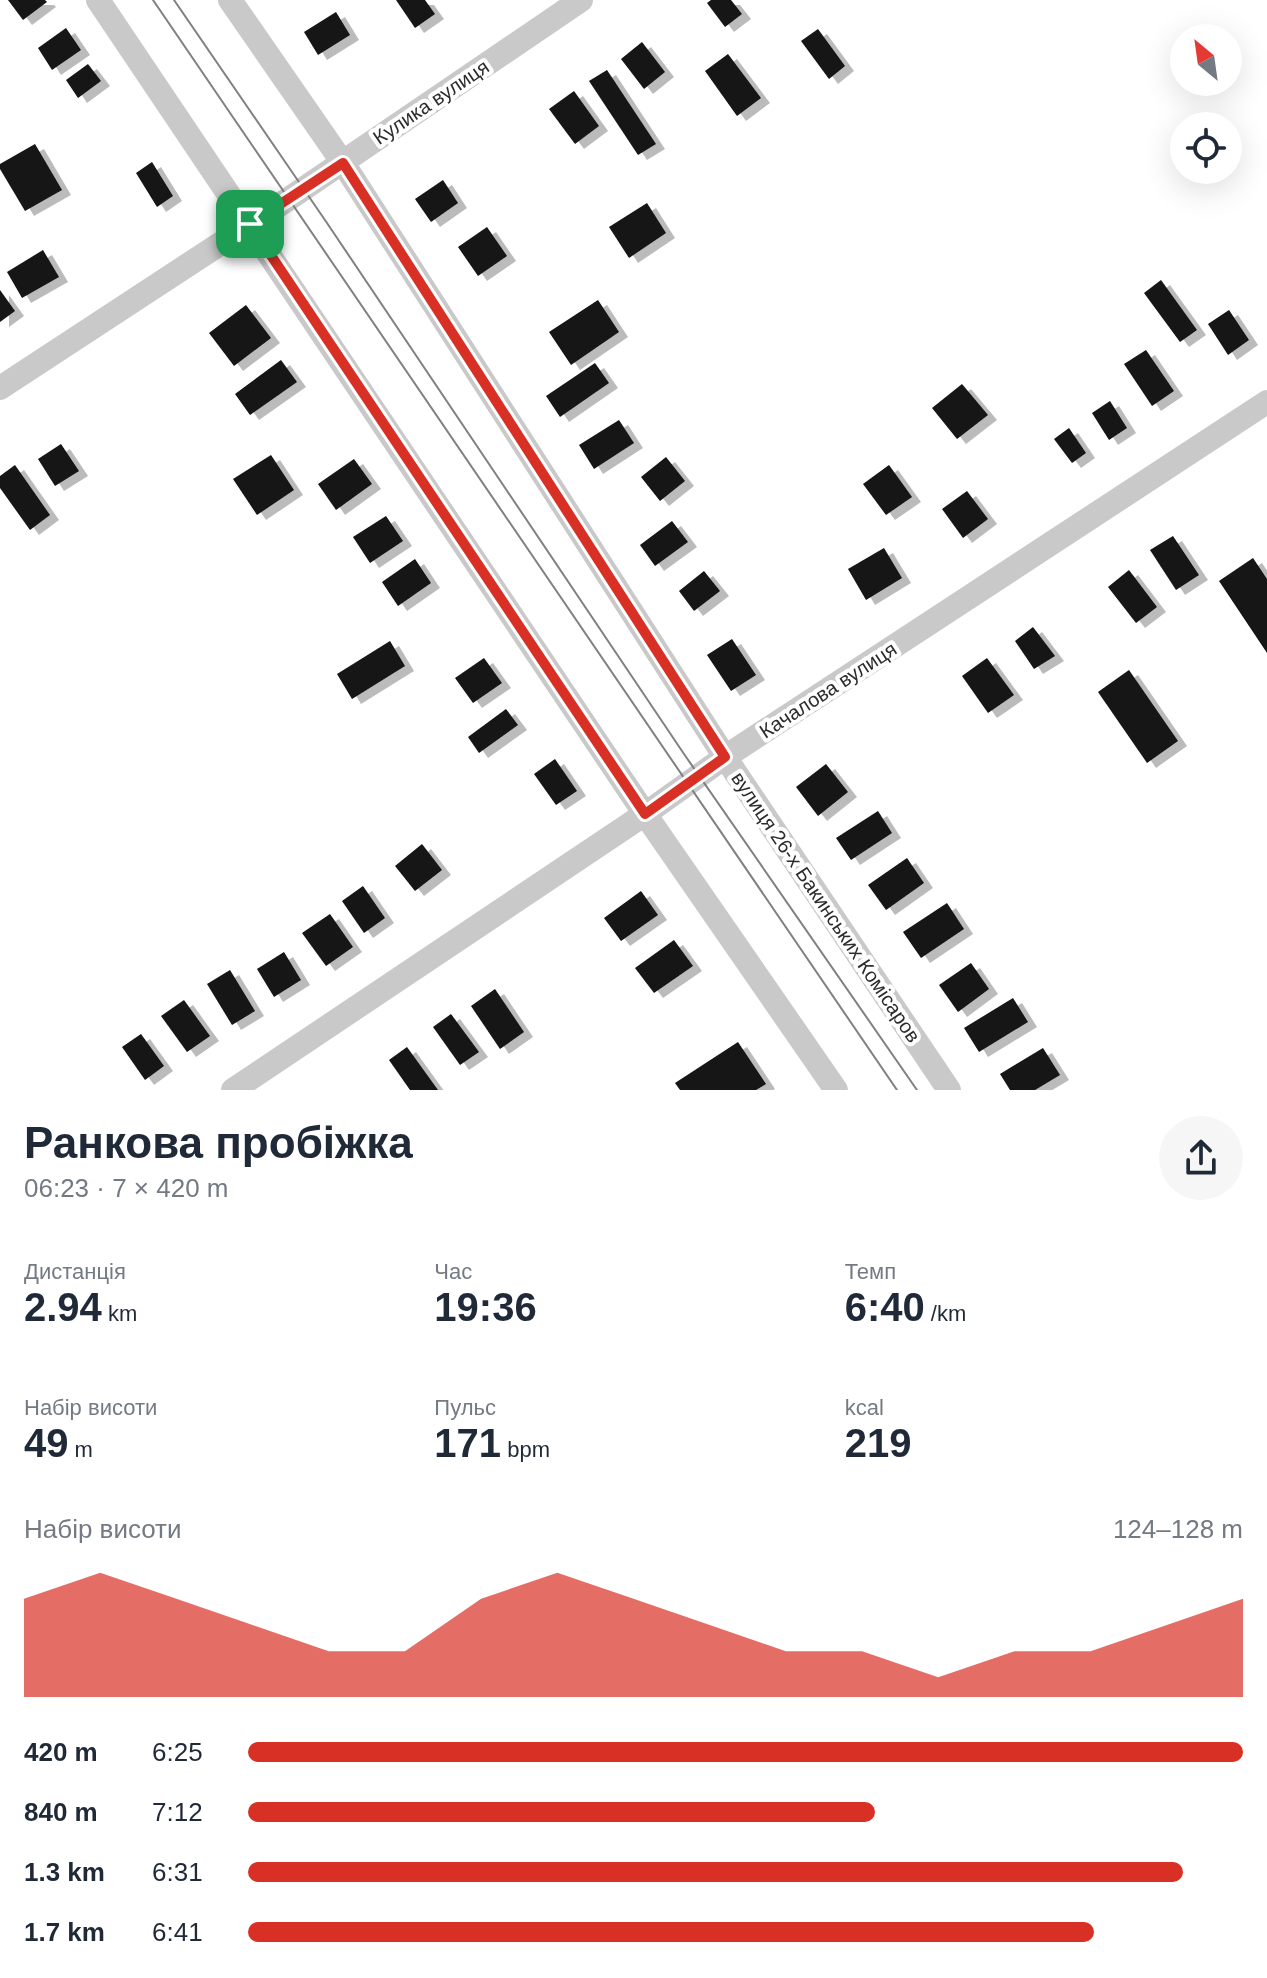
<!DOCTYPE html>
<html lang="uk">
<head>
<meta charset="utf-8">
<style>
	:root { --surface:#fff; --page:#f6f6f7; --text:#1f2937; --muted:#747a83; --accent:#d93025 }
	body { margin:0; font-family:Arial,sans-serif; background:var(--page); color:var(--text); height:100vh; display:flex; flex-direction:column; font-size:30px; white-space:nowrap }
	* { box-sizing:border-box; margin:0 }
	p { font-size:26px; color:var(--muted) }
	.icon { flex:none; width:44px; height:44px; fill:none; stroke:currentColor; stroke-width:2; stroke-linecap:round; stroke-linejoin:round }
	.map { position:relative; height:1090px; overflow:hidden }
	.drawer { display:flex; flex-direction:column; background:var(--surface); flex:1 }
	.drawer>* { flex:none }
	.needle { width:52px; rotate:331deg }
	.fabs { position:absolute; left:1170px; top:24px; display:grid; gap:16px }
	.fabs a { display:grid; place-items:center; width:72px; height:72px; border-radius:50%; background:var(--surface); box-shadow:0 8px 32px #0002; font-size:40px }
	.pin { position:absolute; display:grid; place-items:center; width:68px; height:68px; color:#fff; margin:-34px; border-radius:16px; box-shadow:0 4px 12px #0006 }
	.round { display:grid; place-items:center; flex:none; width:84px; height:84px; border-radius:42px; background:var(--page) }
	.headline { display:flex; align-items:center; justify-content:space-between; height:136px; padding:0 24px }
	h1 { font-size:44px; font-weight:800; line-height:60px }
	.stats { display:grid; grid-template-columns:repeat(3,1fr); gap:12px; height:136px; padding:8px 24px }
	.stats div { display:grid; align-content:center }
	.stats b { font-size:40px; font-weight:800 }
	.stats small { font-size:22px; font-weight:400 }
	.stats p { font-size:22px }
	.chart { height:224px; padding:16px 24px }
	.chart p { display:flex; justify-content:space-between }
	.chart svg { width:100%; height:144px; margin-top:8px; fill:var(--accent); opacity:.7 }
	ul { padding:0 24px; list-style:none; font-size:26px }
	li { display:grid; grid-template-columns:128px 96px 1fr; align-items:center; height:60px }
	li i { height:20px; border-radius:10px; background:var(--accent) }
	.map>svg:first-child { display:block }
</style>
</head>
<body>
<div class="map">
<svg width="1267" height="1090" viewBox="0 0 1267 1090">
	<defs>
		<filter id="shadow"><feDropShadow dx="9" dy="5" stdDeviation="0" flood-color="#0004"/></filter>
	</defs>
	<rect width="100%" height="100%" fill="#fff"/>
	<g fill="#131313" filter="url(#shadow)">
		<polygon points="8,0 45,0 47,2 23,20"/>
		<polygon points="396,0 425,0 435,14 415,28"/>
		<polygon points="711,0 731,0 742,14 725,27 707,3"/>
		<polygon points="336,12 350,35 318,55 304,32"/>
		<polygon points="66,28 81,50 52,70 38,48"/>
		<polygon points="818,29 845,66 829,79 801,41"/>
		<polygon points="642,42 665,72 644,89 621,59"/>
		<polygon points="728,54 761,98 737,116 705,71"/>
		<polygon points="88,64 101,81 78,98 66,80"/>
		<polygon points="607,70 656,144 638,155 589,81"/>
		<polygon points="574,91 599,126 575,144 549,109"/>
		<polygon points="35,144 62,190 25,211 0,169 0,164"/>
		<polygon points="152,162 173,196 157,207 136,173"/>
		<polygon points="443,180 458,203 431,222 415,199"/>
		<polygon points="647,203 666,233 629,258 609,227"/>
		<polygon points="487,227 507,256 478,276 458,247"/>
		<polygon points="43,250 59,277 22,298 7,272"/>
		<polygon points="1161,280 1197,330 1180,342 1144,293"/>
		<polygon points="0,290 15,311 0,322"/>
		<polygon points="598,300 619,332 571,365 549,332"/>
		<polygon points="246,305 271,338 234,366 209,333"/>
		<polygon points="1229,310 1249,340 1228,355 1208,324"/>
		<polygon points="1146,350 1174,391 1152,406 1124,364"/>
		<polygon points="281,360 297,382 250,415 235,394"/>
		<polygon points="595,363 609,383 560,417 546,396"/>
		<polygon points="962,384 988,415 957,439 932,408"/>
		<polygon points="1110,401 1127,428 1109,440 1092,413"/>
		<polygon points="619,420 634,443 594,469 579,445"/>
		<polygon points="1069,428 1086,453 1072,463 1054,439"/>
		<polygon points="61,444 79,471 55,486 38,459"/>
		<polygon points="271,455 294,490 257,515 233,479"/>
		<polygon points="666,457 685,481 660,501 641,477"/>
		<polygon points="354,459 372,484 336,510 318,484"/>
		<polygon points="15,465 50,515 30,530 0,488 0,476"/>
		<polygon points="889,465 912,497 886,515 863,484"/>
		<polygon points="967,491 988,519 963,538 942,509"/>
		<polygon points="386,516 403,541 370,563 353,537"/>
		<polygon points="672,521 688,542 655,566 640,545"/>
		<polygon points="1173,536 1199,575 1176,590 1150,550"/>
		<polygon points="884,548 902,578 866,600 848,569"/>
		<polygon points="1253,558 1267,579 1267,653 1219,581"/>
		<polygon points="415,559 431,583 398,606 382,582"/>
		<polygon points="1129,570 1157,607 1136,623 1108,587"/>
		<polygon points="704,571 720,591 694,611 679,591"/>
		<polygon points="1033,627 1055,656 1034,669 1015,641"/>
		<polygon points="732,639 756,675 731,691 707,655"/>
		<polygon points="390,641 405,666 352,699 337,674"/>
		<polygon points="484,658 502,683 473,703 455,678"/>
		<polygon points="987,658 1014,695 988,713 962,676"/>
		<polygon points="1129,670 1178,741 1147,763 1098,692"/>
		<polygon points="506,709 518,725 479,753 468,737"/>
		<polygon points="555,759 577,791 556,805 534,774"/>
		<polygon points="826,764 848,792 818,816 796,787"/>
		<polygon points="878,811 892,833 851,860 836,838"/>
		<polygon points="422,844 442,870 415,891 395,866"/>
		<polygon points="907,858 924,883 886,910 868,885"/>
		<polygon points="363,886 385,918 364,933 342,901"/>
		<polygon points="641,891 658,915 621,941 604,918"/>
		<polygon points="947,903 964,929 921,958 903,932"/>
		<polygon points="330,914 353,947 326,966 302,933"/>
		<polygon points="674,940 693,966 654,993 635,968"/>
		<polygon points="284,952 301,980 274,997 257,969"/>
		<polygon points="971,963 989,989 958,1012 939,985"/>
		<polygon points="230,970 255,1011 232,1025 207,984"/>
		<polygon points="495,989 524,1032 500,1049 471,1006"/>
		<polygon points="1013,998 1028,1022 979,1052 964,1028"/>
		<polygon points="184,1000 210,1036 187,1052 161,1016"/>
		<polygon points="451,1014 479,1052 460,1065 433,1027"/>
		<polygon points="141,1034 164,1066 145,1080 122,1047"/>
		<polygon points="738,1042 766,1084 756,1090 680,1090 675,1083"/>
		<polygon points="407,1047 438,1090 410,1090 389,1060"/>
		<polygon points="1043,1048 1060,1075 1035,1090 1010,1090 1000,1074"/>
	</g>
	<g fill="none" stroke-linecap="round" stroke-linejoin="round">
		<g stroke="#c9c9c9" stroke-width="24">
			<polyline points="98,0 645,814 836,1090"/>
			<polyline points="230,0 343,163 725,757 949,1090"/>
			<polyline points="0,388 290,198 581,0"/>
			<polyline points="233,1090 645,814 725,757 1267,402"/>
		</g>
		<g stroke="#818181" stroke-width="2">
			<polyline points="153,0 897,1090"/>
			<polyline points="174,0 327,223 684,754 917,1090"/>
		</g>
	</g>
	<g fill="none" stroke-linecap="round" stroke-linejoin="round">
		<defs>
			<polygon id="route" points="343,163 725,757 645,814 250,224"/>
		</defs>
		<use href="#route" stroke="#fff" stroke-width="16"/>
		<use href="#route" stroke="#d93025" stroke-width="10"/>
	</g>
	<g text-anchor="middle" stroke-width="8" stroke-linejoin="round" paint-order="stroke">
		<g font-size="20" fill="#2c2c2c" stroke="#fff">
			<text transform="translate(431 102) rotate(-34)" y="7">Кулика вулиця</text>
			<text transform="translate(828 690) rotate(-33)" y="7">Качалова вулиця</text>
			<text transform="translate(826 907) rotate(56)" y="7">вулиця 26-х Бакинських Комісаров</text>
		</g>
	</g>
</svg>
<div class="fabs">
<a><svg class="needle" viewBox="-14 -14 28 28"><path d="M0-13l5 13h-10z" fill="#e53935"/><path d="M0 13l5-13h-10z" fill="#747a83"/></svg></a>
<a><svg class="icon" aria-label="locate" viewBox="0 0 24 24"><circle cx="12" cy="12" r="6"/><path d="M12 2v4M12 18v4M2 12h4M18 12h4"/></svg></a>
</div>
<div class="pin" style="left:250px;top:224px;background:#1e9e55"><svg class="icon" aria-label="arrive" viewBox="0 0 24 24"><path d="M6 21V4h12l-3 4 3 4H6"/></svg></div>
</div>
<section class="drawer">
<div class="headline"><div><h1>Ранкова пробіжка</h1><p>06:23 · 7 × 420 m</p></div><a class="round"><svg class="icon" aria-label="share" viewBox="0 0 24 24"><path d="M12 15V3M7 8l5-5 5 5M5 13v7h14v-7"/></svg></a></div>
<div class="stats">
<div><p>Дистанція</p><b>2.94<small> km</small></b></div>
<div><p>Час</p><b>19:36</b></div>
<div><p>Темп</p><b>6:40<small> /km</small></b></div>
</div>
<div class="stats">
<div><p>Набір висоти</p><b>49<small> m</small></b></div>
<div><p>Пульс</p><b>171<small> bpm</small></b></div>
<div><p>kcal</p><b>219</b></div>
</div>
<div class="chart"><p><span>Набір висоти</span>124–128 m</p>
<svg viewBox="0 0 160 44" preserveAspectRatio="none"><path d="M0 44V14L10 6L20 14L30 22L40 30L50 30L60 14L70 6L80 14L90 22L100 30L110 30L120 38L130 30L140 30L150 22L160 14V44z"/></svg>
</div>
<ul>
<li><b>420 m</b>6:25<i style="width:100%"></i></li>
<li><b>840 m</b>7:12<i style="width:63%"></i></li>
<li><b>1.3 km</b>6:31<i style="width:94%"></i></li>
<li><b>1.7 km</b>6:41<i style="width:85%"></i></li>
</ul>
</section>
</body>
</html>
